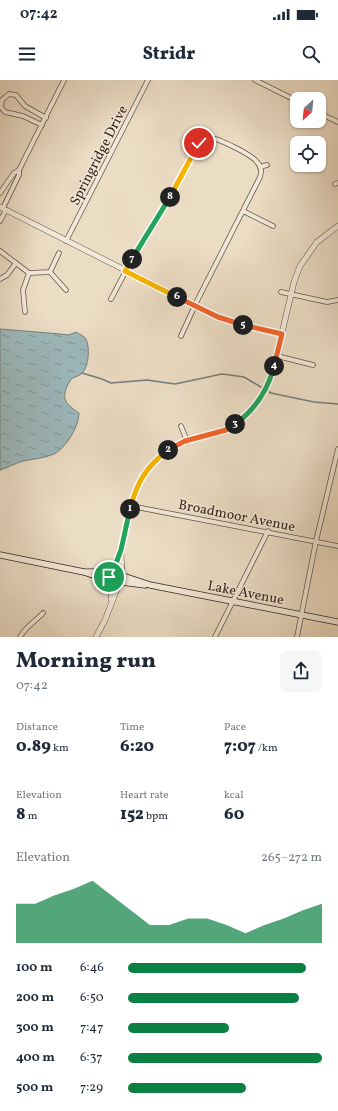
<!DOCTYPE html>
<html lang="en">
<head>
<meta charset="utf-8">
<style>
	:root { --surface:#fff; --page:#f6f6f7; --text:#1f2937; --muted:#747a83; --accent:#0b8043 }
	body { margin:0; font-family:Vollkorn,serif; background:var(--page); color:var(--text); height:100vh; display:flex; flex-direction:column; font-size:15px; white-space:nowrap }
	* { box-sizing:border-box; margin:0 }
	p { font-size:13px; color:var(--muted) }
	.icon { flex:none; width:22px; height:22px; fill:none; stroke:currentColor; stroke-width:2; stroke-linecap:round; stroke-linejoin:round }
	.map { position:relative; height:557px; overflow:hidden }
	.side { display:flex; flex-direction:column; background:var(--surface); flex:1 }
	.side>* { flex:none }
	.needle { width:26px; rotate:207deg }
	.controls { position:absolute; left:290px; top:12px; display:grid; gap:8px }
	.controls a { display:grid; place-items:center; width:36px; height:36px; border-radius:8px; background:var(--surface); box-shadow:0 1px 3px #0004; font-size:20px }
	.pin { position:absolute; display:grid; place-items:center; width:34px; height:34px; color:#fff; margin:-17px; border:2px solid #fff; border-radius:50%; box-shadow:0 1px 4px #0007 }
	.km { position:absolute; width:20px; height:20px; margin:-10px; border-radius:50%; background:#222; color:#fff; font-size:11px; line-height:20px; text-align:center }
	.round { display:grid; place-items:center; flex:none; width:42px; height:42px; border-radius:8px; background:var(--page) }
	.summary { display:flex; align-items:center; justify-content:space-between; height:68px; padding:0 16px }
	h1 { font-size:22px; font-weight:800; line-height:30px }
	.stats { display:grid; grid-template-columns:repeat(3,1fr); gap:6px; height:68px; padding:4px 16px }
	.stats div { display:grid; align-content:center }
	.stats b { font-size:17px; font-weight:800 }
	.stats small { font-size:11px; font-weight:400 }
	.stats p { font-size:11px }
	.chart { height:112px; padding:8px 16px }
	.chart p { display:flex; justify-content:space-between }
	.chart svg { width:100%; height:72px; margin-top:4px; fill:var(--accent); opacity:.7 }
	ul { padding:0 16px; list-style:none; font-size:13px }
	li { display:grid; grid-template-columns:64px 48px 1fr; align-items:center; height:30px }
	li i { height:10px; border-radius:5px; background:var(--accent) }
	.status { display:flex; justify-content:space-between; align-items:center; height:28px; padding:0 20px; background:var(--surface); direction:ltr }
	.status svg { height:11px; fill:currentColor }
	header { display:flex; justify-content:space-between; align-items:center; height:52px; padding:0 16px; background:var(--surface); font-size:18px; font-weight:800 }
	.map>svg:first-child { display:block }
</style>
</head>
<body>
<div class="status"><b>07:42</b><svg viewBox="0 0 49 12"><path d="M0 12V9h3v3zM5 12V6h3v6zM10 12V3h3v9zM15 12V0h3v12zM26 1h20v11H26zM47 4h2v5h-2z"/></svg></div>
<header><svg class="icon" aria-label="menu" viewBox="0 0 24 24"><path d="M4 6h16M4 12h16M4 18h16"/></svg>Stridr<svg class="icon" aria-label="search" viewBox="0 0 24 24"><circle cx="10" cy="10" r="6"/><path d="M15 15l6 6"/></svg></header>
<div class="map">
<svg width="338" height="557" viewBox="0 0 338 557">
	<defs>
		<pattern id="water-ripples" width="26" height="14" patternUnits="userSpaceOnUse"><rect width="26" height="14" fill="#9cb9bd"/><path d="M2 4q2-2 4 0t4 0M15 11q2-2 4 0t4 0" fill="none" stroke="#809699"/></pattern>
	</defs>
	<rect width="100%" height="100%" fill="#ebdcc4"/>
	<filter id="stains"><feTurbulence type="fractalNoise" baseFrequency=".005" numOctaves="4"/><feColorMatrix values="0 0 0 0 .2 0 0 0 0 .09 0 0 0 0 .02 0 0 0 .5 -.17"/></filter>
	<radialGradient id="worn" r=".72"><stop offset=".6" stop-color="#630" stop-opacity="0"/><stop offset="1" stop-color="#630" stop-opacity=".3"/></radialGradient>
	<path fill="url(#water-ripples)" stroke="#747e7b" d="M0,249L60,254L69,255L76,252C79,254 84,256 86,259C90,267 89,287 82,293C80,296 74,297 71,299C61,316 62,322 79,333C79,346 66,368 54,374C45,378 33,379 23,381C15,383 8,388 0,390Z"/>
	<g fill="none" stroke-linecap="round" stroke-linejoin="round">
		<polyline stroke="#747e7b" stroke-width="1.5" points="82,293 102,299 111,303 147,300 175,304 222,294 230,295 244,297 271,313 314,322 338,324"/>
		<defs>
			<g id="minor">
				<polyline points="255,0 297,21"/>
				<polyline points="319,33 338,42"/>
				<polyline points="42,45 23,36 5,32 1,27 2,20 9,14 16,15 25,26 46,38"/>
				<polyline points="203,52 205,59"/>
				<polyline points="260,87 267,85"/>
				<polyline points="335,104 338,103"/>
				<polyline points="0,113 14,93 19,90"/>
				<polyline points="3,128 19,95 19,90 64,0"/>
				<polyline points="243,131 273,146"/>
				<polyline points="0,141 6,130"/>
				<polyline points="66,161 148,0"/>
				<polyline points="0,171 29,193 50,192 59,173"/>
				<polyline points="50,192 66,210"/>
				<polyline points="0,199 7,195 16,183"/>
				<polyline points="281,212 327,222 338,220"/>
				<path d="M111,219L138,168L165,126L196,66C200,62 204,58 209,58C217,57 252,75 257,82C261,86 262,91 260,97L197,221L181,256"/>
				<polyline points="25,232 23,210 29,193"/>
				<polyline points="277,276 313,285"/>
				<polyline points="181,346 187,361"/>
				<polyline points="131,426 338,466"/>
				<path d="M20,557C26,546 35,542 43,533"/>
				<polyline points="215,557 268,451"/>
				<polyline points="297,557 316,461 338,369"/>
			</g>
			<g id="tertiary">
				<polyline points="0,127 218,237 236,243 281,254"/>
				<polyline points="121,472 122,493"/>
				<polyline points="113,491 121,470 135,411 142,397 152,383 168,369 177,365 187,361 226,349 244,337 261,318 272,295 294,202 300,186 317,162 338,146"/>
				<polyline points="111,519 112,503"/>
				<polyline points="96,557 105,540 119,504"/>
			</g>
			<g id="secondary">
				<polyline points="0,475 84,492 110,501"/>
				<circle cx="116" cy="498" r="7"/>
				<polyline points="86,492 112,492"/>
				<polyline points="123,496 150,505 338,542"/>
				<polyline points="122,502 145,505"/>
			</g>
		</defs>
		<use href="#minor" stroke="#655444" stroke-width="5.5"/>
		<use href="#tertiary" stroke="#655444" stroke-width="6"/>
		<use href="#secondary" stroke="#382619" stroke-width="7"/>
		<use href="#minor" stroke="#f2e8d9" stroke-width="4"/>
		<use href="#tertiary" stroke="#f2e8d9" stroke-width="5"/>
		<use href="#secondary" stroke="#f2e8d9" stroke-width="5.5"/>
	</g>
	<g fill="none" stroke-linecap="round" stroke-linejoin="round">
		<defs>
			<polyline id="split-1" points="109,497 113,491 121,470 130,429"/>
			<path id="split-2" d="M130,429C137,402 146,387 168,370"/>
			<polyline id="split-3" points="168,370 185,361 226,350 235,344"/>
			<path id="split-4" d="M235,344C256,329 268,310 274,286"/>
			<polyline id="split-5" points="243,245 282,254 274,286"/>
			<polyline id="split-6" points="177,217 218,237 243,245"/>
			<polyline id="split-7" points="132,179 125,191 177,217"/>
			<polyline id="split-8" points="132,179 170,117"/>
			<polyline id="split-9" points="170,117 199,63"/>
		</defs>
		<use href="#split-1" stroke="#fff" stroke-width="8"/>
		<use href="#split-2" stroke="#fff" stroke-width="8"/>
		<use href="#split-3" stroke="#fff" stroke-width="8"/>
		<use href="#split-4" stroke="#fff" stroke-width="8"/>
		<use href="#split-5" stroke="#fff" stroke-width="8"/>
		<use href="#split-6" stroke="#fff" stroke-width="8"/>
		<use href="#split-7" stroke="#fff" stroke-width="8"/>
		<use href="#split-8" stroke="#fff" stroke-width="8"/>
		<use href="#split-9" stroke="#fff" stroke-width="8"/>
		<use href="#split-1" stroke="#22a559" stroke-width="5"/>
		<use href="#split-2" stroke="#f5b400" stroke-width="5"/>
		<use href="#split-3" stroke="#f0652b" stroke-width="5"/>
		<use href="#split-4" stroke="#22a559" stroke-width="5"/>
		<use href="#split-5" stroke="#f0652b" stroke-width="5"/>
		<use href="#split-6" stroke="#f0652b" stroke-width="5"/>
		<use href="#split-7" stroke="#f5b400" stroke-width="5"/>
		<use href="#split-8" stroke="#22a559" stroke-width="5"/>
		<use href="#split-9" stroke="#f5b400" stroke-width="5"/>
	</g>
	<g text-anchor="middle" stroke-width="3" stroke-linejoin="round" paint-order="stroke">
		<g font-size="14" fill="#382619" stroke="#f2e8d9">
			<text transform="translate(98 75) rotate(-63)" y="5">Springridge Drive</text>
			<text transform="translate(237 435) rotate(11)" y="5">Broadmoor Avenue</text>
			<text transform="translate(246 512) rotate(11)" y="5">Lake Avenue</text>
		</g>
	</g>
	<rect width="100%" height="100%" filter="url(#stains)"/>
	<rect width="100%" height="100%" fill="url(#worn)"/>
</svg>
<div class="controls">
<a><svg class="needle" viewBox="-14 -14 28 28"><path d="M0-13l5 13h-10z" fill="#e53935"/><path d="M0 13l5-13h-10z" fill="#747a83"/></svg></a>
<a><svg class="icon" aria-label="locate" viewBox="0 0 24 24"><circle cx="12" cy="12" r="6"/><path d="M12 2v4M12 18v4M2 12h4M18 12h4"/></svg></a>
</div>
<div class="pin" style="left:109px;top:497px;background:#1e9e55"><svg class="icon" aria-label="arrive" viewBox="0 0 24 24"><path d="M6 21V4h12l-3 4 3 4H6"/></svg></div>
<div class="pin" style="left:199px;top:63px;background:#d93025"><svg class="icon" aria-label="check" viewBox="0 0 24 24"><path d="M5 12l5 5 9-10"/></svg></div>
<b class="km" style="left:130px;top:429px">1</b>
<b class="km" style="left:168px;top:370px">2</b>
<b class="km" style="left:235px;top:344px">3</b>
<b class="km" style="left:274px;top:286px">4</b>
<b class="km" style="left:243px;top:245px">5</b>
<b class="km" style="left:177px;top:217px">6</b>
<b class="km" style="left:132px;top:179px">7</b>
<b class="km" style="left:170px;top:117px">8</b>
</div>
<section class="side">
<div class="summary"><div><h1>Morning run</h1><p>07:42</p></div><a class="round"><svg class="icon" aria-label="share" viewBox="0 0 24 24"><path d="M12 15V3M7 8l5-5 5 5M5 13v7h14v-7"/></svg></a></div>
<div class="stats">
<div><p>Distance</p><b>0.89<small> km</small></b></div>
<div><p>Time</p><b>6:20</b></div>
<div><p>Pace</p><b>7:07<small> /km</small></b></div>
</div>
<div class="stats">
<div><p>Elevation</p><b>8<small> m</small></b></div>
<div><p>Heart rate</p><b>152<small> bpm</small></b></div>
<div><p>kcal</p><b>60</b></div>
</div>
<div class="chart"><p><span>Elevation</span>265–272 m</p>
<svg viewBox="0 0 160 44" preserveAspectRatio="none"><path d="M0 44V20L10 20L20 15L30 11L40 6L50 15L60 24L70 33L80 33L90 29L100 29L110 33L120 38L130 33L140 29L150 24L160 20V44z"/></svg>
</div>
<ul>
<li><b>100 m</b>6:46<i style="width:92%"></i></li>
<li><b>200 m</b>6:50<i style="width:88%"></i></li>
<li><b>300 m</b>7:47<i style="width:52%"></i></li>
<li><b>400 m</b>6:37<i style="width:100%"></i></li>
<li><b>500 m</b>7:29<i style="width:61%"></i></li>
</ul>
</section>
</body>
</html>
